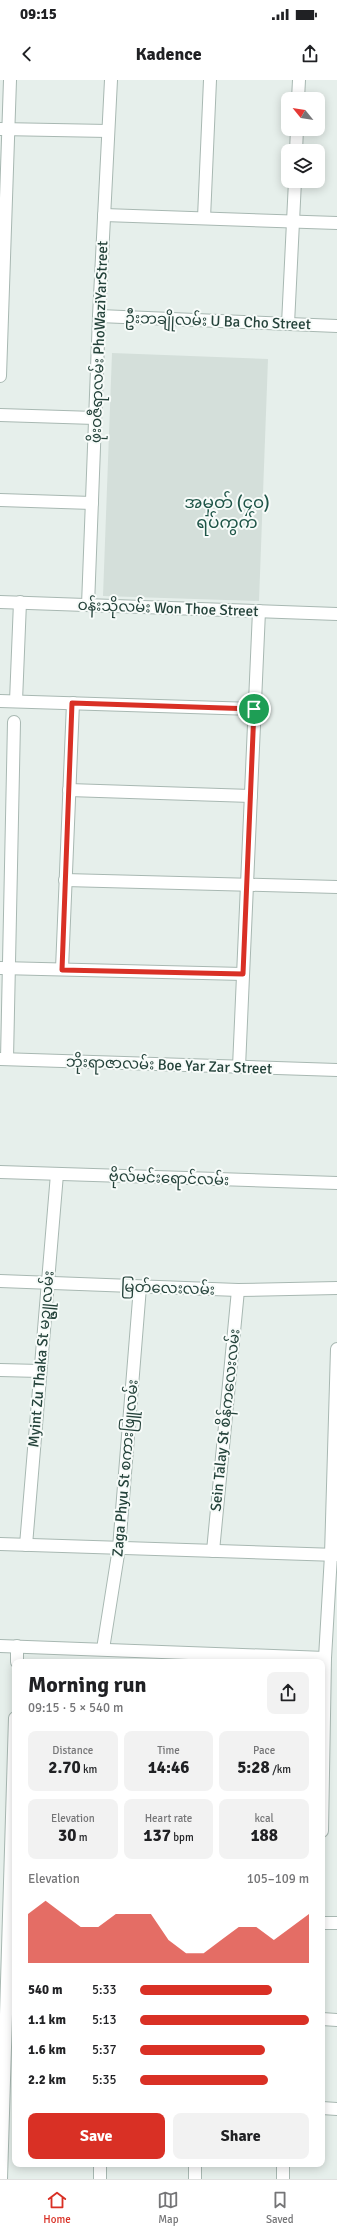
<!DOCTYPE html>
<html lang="en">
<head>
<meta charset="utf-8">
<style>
	:root { --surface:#fff; --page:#f2f2f2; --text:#202124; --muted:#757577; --line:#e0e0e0; --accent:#d93025 }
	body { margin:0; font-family:Signika,"Noto Sans Myanmar",sans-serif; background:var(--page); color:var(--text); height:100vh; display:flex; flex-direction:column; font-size:15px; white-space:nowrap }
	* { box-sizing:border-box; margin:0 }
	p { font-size:13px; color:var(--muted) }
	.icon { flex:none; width:22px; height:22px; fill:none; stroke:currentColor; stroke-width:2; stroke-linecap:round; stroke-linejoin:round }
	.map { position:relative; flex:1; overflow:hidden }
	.drawer { position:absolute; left:12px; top:1579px; width:313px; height:508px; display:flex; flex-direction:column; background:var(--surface); border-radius:8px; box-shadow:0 2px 10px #0003 }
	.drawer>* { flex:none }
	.needle { width:26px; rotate:300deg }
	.buttons { position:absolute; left:281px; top:12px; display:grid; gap:8px }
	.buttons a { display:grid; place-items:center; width:44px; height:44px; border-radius:8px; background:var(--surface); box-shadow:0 2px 10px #0003; font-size:20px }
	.pin { position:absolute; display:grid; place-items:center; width:34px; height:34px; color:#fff; margin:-17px; border:2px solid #fff; border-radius:50%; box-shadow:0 1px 4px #0007 }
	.round { display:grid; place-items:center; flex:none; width:42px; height:42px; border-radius:8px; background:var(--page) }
	.head { display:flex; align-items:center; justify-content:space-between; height:68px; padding:0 16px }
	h1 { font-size:22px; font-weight:700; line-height:30px }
	.metrics { display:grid; grid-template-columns:repeat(3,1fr); gap:6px; height:68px; padding:4px 16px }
	.metrics div { display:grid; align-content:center; border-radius:8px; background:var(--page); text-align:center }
	.metrics b { font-size:17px; font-weight:700 }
	.metrics small { font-size:11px; font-weight:400 }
	.metrics p { font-size:11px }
	.chart { height:112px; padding:8px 16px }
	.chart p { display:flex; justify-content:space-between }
	.chart svg { width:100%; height:72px; margin-top:4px; fill:var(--accent); opacity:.7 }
	.action { display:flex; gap:8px; margin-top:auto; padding:8px 16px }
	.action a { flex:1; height:46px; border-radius:8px; background:var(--accent); color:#fff; font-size:16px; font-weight:700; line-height:46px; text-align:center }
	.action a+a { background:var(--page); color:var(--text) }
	ul { padding:0 16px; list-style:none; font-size:13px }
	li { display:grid; grid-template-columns:64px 48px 1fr; align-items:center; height:30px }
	li i { height:10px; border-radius:5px; background:var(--accent) }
	.status { display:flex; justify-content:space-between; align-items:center; height:28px; padding:0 20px; background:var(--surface); direction:ltr }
	.status svg { height:11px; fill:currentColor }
	header { display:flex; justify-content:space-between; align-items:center; height:52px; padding:0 16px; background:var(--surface); font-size:18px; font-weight:700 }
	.tabs { display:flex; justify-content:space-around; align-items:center; height:56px; border-top:1px solid var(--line); background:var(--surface); font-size:11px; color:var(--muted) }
	.tabs a { display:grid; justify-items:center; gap:2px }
	.tabs .active { color:var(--accent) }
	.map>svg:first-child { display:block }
</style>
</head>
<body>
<div class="status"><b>09:15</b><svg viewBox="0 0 49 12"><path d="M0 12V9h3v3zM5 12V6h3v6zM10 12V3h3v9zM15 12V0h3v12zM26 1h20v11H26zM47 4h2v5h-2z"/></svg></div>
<header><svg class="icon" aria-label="back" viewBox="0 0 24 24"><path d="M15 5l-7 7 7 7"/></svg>Kadence<svg class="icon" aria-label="share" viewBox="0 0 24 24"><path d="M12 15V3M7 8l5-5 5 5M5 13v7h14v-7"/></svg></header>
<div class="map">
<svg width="337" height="2099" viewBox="0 0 337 2099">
	<rect width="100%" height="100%" fill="#e6efeb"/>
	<polygon fill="#d4dfda" points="112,273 268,279 259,521 103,516"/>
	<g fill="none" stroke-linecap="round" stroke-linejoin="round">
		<defs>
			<g id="minor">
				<polyline points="298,19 299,0"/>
				<polyline points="0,49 108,51"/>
				<polyline points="296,71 297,49"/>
				<polyline points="104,135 337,143"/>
				<polyline points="204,138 210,0"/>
				<polyline points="99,236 337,246"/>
				<polyline points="288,244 295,101"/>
				<polyline points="0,296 10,0"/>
				<polyline points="0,335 95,338"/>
				<polyline points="0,420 92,423"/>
				<polyline points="0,522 337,534"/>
				<polyline points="88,525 99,236 111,0"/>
				<polyline points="0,621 254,629"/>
				<polyline points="16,621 20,522"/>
				<polyline points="69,710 251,716"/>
				<polyline points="65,800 337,807"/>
				<polyline points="1,888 243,894"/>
				<polyline points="62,889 73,623"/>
				<polyline points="0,979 337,990"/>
				<polyline points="7,979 14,642"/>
				<polyline points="239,987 259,531"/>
				<polyline points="0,1092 337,1103"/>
				<polyline points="0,1201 238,1210 337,1208"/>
				<polyline points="0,1290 40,1291"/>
				<polyline points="0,1464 337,1475"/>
				<polyline points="26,1465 57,1094"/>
				<polyline points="213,1471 238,1210"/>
				<polyline points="0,1566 325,1578"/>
				<polyline points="103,1569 119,1468 140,1207"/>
				<polyline points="17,1582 17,1566"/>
				<polyline points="322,1751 325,1578 331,1475 337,1269"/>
				<polyline points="322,1843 337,1843"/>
				<polyline points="322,1939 337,1940"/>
				<polyline points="322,2028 337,2029"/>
				<polyline points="1,2099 15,1638"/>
				<polyline points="100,2099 100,2084"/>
				<polyline points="195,2099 195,2084"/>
				<polyline points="283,2099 283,2084"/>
			</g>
		</defs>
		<use href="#minor" stroke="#a8b8b2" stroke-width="14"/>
		<use href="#minor" stroke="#fff" stroke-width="12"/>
	</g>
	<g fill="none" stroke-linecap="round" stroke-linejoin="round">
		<defs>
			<polygon id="route" points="72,623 254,629 243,894 62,890"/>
		</defs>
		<use href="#route" stroke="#fff" stroke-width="8"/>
		<use href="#route" stroke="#d93025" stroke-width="5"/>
	</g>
	<g text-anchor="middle" stroke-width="4" stroke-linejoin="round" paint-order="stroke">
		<g font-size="15" fill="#24423a" stroke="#f7fbf9">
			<text transform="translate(218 241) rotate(2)" y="5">ဦးဘချိုလမ်း U Ba Cho Street</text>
			<text transform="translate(99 262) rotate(-88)" y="5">ဖိုးဝဇီရာလမ်း PhoWaziYarStreet</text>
			<text transform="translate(168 528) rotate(2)" y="5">ဝန်းသိုလမ်း Won Thoe Street</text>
			<text transform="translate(169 985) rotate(2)" y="5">ဘိုးရာဇာလမ်း Boe Yar Zar Street</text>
			<text transform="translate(169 1098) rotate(2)" y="5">ဗိုလ်မင်းရောင်လမ်း</text>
			<text transform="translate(168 1208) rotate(2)" y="5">မြတ်လေးလမ်း</text>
			<text transform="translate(41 1279) rotate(-85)" y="5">Myint Zu Thaka St မဥ္ဇူလမ်း</text>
			<text transform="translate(225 1340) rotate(-84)" y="5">Sein Talay St စိန်ကလေးလမ်း</text>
			<text transform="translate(125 1388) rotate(-85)" y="5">Zaga Phyu St စကားဖြူလမ်း</text>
		</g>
		<g font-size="17" fill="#1f5548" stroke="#f7fbf9">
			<text x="227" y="428">အမှတ် (၄၀)<tspan x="227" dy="20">ရပ်ကွက်</tspan></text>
		</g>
	</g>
</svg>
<div class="buttons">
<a><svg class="needle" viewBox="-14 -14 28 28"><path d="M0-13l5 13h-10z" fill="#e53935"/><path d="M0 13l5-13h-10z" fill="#757577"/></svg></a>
<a><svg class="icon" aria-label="layers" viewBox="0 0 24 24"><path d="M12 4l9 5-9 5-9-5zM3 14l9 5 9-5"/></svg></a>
</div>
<div class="pin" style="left:254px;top:629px;background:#1e9e55"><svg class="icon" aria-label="arrive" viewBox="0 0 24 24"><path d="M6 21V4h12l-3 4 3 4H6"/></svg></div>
<section class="drawer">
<div class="head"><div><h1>Morning run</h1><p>09:15 · 5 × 540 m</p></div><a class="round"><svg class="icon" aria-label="share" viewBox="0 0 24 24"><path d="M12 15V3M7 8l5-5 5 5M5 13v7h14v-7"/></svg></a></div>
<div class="metrics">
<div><p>Distance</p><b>2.70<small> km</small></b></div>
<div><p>Time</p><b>14:46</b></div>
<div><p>Pace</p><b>5:28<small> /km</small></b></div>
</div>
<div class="metrics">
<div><p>Elevation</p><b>30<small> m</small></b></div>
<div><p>Heart rate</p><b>137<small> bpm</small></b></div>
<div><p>kcal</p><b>188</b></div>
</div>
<div class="chart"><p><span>Elevation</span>105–109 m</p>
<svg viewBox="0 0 160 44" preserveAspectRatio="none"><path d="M0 44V14L10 6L20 14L30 22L40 22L50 14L60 14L70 14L80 30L90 38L100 38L110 30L120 22L130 22L140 30L150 22L160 14V44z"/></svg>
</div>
<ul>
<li><b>540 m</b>5:33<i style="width:78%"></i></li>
<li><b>1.1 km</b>5:13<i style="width:100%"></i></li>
<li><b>1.6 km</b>5:37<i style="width:74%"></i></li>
<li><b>2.2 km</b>5:35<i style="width:76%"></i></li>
</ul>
<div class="action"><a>Save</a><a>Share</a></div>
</section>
</div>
<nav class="tabs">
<a class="active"><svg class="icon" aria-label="home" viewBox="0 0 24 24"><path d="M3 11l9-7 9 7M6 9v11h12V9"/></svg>Home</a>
<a><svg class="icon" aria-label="map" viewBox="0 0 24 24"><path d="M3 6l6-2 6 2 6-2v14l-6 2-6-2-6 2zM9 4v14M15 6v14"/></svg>Map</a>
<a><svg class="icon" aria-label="saved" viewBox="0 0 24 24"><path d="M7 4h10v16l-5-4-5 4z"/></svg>Saved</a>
</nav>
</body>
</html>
